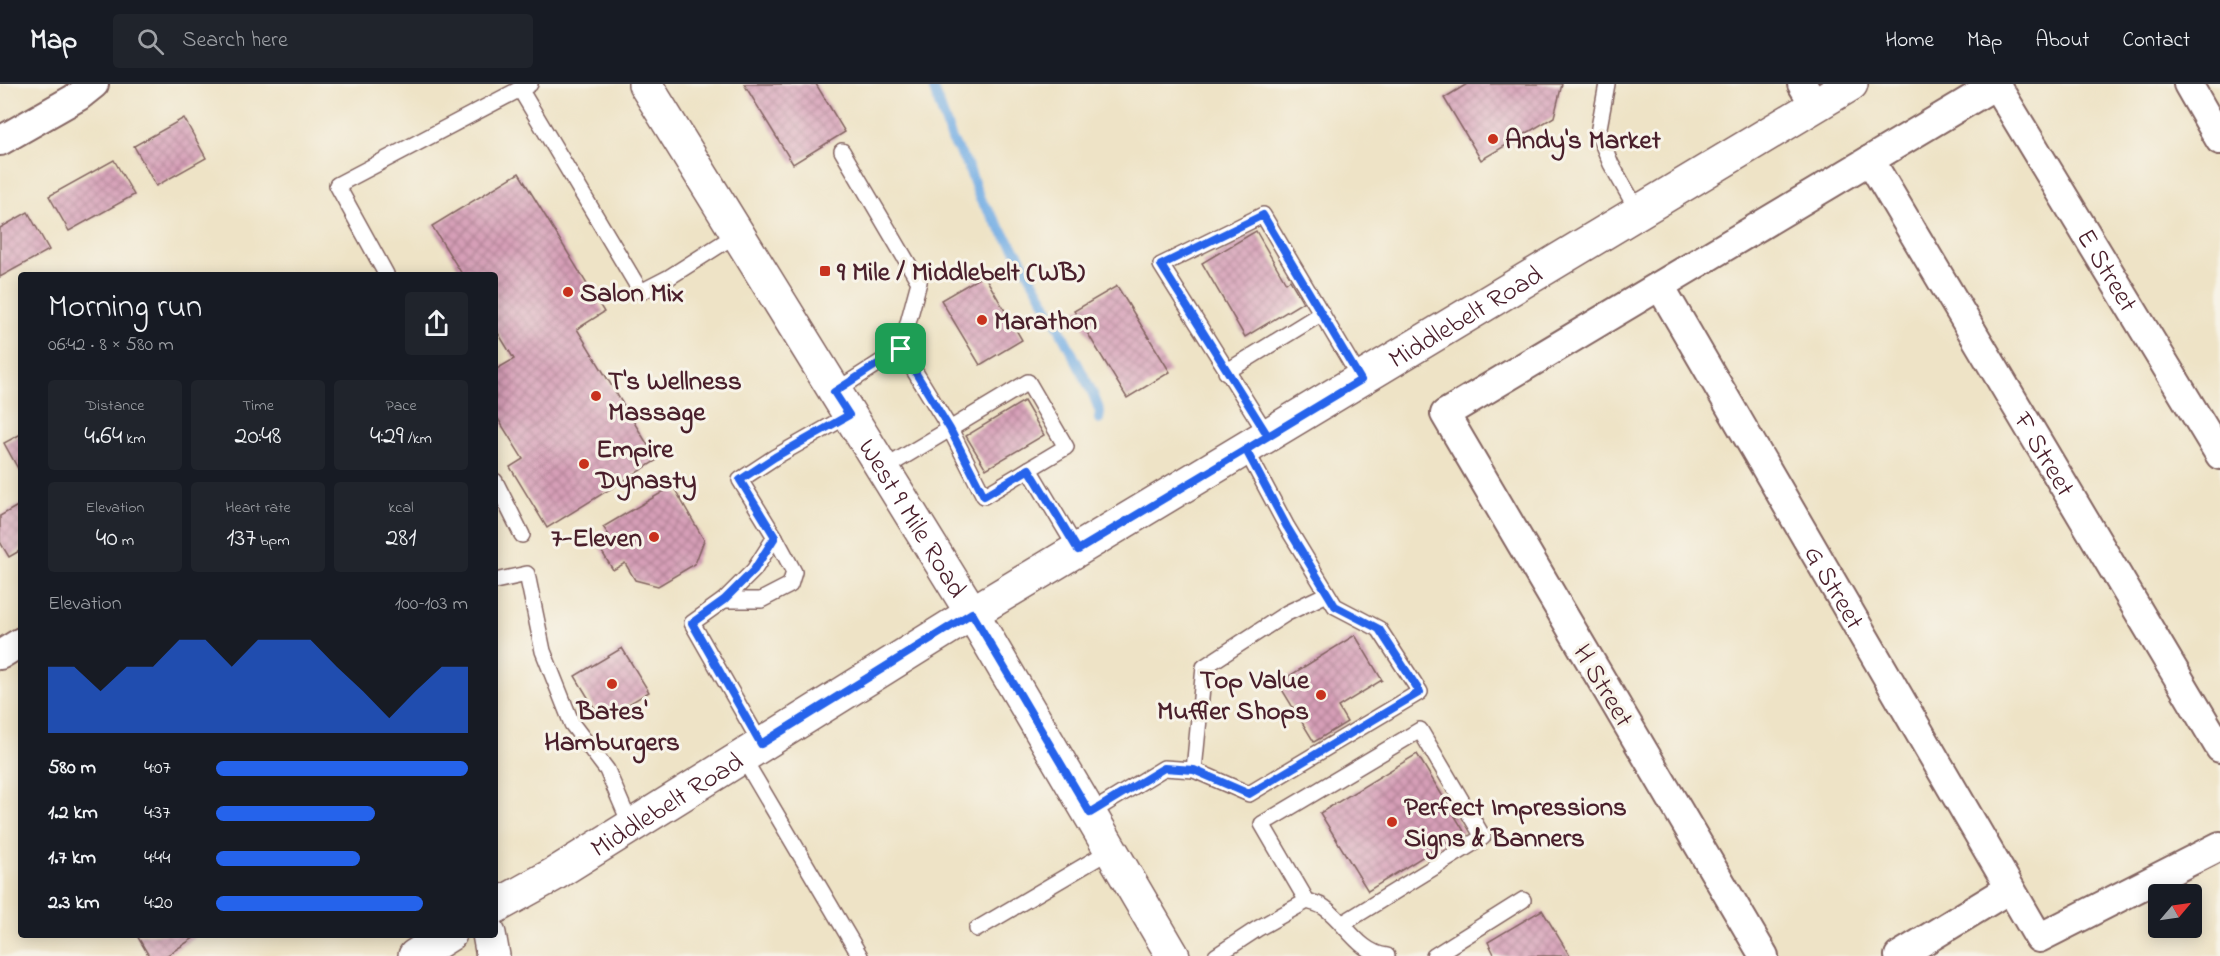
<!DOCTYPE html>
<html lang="en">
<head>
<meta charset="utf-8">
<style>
	:root { --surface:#171b24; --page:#20242c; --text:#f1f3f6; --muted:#9ea1a6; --line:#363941; --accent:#2563eb }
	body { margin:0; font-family:"Indie Flower",sans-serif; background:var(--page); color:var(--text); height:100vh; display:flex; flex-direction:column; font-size:22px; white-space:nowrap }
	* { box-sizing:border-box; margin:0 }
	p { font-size:20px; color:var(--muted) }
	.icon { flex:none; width:33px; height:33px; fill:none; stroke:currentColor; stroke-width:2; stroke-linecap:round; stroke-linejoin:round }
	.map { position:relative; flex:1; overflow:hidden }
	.panel { position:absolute; left:18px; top:188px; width:480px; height:666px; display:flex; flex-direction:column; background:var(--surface); border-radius:6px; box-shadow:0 3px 15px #0003 }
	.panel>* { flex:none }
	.needle { width:39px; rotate:61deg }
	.buttons { position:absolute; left:2148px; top:800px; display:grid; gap:12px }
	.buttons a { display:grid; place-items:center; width:54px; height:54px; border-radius:6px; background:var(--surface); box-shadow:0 3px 15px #0003; font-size:30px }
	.pin { position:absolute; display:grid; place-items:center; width:51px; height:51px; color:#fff; margin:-26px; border-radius:12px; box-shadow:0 3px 9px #0006 }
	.round { display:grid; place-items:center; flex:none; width:63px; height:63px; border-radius:6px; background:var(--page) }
	.summary { display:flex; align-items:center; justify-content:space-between; height:102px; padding:0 30px }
	h1 { font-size:33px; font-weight:600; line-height:45px }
	.metrics { display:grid; grid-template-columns:repeat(3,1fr); gap:9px; height:102px; padding:6px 30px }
	.metrics div { display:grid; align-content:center; border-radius:6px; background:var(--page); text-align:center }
	.metrics b { font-size:26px; font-weight:600 }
	.metrics small { font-size:16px; font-weight:400 }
	.metrics p { font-size:16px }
	.chart { height:168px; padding:12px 30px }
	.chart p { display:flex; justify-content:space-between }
	.chart svg { width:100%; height:108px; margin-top:6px; fill:var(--accent); opacity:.7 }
	ul { padding:0 30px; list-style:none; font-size:20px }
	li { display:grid; grid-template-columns:96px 72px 1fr; align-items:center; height:45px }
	li i { height:15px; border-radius:8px; background:var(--accent) }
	header { display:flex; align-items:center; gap:36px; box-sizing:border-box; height:84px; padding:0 30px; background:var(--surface); border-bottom:2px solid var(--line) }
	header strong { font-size:28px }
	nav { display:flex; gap:33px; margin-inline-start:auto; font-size:21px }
	.search { width:420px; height:54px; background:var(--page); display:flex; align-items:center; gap:15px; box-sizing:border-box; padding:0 21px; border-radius:6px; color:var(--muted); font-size:22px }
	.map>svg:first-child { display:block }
</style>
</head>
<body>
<header>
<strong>Map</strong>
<div class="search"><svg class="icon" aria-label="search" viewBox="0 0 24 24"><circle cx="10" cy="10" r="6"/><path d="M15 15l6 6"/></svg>Search here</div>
<nav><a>Home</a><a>Map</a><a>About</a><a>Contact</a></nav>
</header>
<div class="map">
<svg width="2220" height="872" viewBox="0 0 2220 872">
	<defs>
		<pattern id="building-cross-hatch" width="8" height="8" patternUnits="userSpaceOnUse" patternTransform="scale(1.5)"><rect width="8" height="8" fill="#d69fb7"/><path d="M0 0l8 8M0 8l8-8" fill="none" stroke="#b08195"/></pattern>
	</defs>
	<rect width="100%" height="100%" fill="#f7f3e8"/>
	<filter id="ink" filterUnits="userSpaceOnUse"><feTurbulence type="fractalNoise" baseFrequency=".0167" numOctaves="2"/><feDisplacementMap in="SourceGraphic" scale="12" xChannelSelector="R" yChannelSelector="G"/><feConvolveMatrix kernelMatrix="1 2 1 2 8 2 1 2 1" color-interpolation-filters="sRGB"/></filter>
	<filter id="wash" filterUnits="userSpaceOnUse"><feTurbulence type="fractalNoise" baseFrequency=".008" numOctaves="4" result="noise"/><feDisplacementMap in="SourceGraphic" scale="24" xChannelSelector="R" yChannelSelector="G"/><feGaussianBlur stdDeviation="1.35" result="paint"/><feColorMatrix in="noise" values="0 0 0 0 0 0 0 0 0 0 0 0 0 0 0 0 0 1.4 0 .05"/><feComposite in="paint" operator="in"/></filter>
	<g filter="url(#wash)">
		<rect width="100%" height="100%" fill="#eee3c6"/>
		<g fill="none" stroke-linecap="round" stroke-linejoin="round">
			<polyline stroke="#73ade4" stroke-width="10" points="932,0 952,56 968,82 980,115 1016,167 1054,234 1093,310 1100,328 1099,335"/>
		</g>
		<g id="blocks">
			<g fill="url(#building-cross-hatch)">
				<polygon points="744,0 816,0 845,48 793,80"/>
				<polygon points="1467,0 1562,0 1554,33 1481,76 1444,14"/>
				<polygon points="184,34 206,74 156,102 134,62"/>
				<polygon points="114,76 134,111 69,147 49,112"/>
				<polygon points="519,89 604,228 577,245 657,376 547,444 510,383 523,375 495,330 495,286 514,275 495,244 495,190 462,190 432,142"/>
				<polygon points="28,128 49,166 0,193 0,144"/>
				<polygon points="1256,147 1286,199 1290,196 1303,218 1245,253 1202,179"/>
				<polygon points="984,191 1022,256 980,281 941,216"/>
				<polygon points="1117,202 1170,288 1127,314 1074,227"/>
				<polygon points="1024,317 1044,351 986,385 966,352"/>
				<polygon points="21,350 21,390 4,359"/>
				<polygon points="673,402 704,456 695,480 658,502 635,496 625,479 613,486 596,458 609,451 603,443"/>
				<polygon points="21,420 21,466 9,473 0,458 0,432"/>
				<polygon points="1355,551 1382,596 1338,623 1347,638 1314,658 1278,599"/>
				<polygon points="622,564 649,608 614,629 595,625 575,592"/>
				<polygon points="1417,670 1464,747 1368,807 1320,729"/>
				<polygon points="1542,826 1570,872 1495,872 1488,858"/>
				<polygon points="136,850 200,850 166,872 149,872"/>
			</g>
		</g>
	</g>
	<g filter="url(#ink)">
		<use href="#blocks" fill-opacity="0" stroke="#836461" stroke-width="1.5"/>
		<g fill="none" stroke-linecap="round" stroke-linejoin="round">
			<defs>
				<g id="service">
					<polyline points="530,0 520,5 641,208 668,194 737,150"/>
					<polyline points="1607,0 1598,49 1611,80 1639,129"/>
					<polyline points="842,67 919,198 901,265"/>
					<polyline points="386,190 337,101 520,5"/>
					<polyline points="1226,288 1322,229"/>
					<polyline points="834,308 901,265 950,345 1028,298 1066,363 984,412 950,345 883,385"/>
					<polyline points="1268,352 1161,181 1263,131 1361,296"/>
					<polyline points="1029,385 1078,467"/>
					<polyline points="495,397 522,451"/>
					<polyline points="495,497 527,490 543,567 572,640 607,686 631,742"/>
					<polyline points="724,516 761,516 790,501 794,488 775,453"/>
					<polyline points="761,660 692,539 724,516 754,486 775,453 740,396 775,373 849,331"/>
					<polyline points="742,672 860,872"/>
					<polyline points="1194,686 1204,583 1287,529 1327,510"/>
					<polyline points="1090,729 1164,684 1194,686 1249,710 1420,608 1379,545 1335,522 1287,443 1246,366"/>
					<polyline points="1307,817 1262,740 1420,646 1483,753 1342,840"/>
					<polyline points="977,845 1111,766"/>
					<path d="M1216,872L1257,845L1307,817C1313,819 1320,820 1325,824C1346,839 1359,869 1387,872"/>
					<polyline points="1434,872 1523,816"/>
				</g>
				<g id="minor">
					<polyline points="1802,0 1815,22"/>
					<polyline points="2188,0 2220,56"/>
					<path id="s1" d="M1996,1L2220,371"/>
					<polyline points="0,57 79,12 94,0"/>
					<path id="s2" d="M1870,76L2220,664"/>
					<path id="s3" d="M1660,202L2039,854L2220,762"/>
					<polyline points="0,571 21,558"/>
					<polyline points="1764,872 1445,330 1997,0"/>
					<polyline points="1899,872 2009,805"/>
				</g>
				<g id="tertiary">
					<path id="s4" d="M645,0L972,529L1173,872"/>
					<path id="s5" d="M495,823L553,791L972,529L1851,0"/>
					<polyline points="489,850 493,872"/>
					<polyline points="415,872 450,850"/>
				</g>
			</defs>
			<use href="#service" stroke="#836461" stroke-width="18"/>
			<use href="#minor" stroke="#836461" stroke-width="32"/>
			<use href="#tertiary" stroke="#836461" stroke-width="36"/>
			<use href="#service" stroke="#fff" stroke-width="15"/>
			<use href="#minor" stroke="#fff" stroke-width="28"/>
			<use href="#tertiary" stroke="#fff" stroke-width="33"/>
		</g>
	</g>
	<g fill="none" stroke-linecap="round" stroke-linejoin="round" filter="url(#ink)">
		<defs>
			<path id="route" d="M901,265L834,308L849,331L775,373L740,396L775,453L754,486L724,516L692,539L761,660L972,529L1090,729L1164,684L1194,686L1249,710L1420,608L1379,545L1335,522L1287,443L1246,366L1268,352L1161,181L1263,131L1361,296C1267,353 1172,410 1078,466L1029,385L984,412L950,345L901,265"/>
		</defs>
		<use href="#route" stroke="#fff" stroke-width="12"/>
		<use href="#route" stroke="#2563eb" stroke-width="8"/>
	</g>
	<g fill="#c8321e" stroke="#f7f3e8" stroke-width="2">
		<circle cx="1493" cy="55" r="6"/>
		<rect x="819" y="181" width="12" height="12" rx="3"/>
		<circle cx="568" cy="208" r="6"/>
		<circle cx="982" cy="236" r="6"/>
		<circle cx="596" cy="312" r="6"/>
		<circle cx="584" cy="380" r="6"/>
		<circle cx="654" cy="453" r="6"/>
		<circle cx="612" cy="600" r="6"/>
		<circle cx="1321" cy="611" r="6"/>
		<circle cx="1392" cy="738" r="6"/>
	</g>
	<g text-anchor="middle" stroke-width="6" stroke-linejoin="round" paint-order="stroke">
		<g font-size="27" font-weight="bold" fill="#4a1f2b" stroke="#f7f3e8" text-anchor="start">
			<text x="1505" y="64">Andy's Market</text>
			<text x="837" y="196">9 Mile / Middlebelt (WB)</text>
			<text x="580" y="217">Salon Mix</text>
			<text x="994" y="245">Marathon</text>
			<text x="608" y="305">T's Wellness<tspan x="608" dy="31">Massage</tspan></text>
			<text x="596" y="373">Empire<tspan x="596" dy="31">Dynasty</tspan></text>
			<text x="642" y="462" text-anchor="end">7-Eleven</text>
			<text x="1309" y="604" text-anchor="end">Top Value<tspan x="1309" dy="31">Muffler Shops</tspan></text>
			<text x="612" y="635" text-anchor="middle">Bates'<tspan x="612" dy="31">Hamburgers</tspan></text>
			<text x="1404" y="731">Perfect Impressions<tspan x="1404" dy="31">Signs &amp; Banners</tspan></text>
		</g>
		<g font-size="27" fill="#4a1f2b" stroke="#f7f3e8">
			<text dy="9" stroke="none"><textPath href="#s1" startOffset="216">E Street</textPath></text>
			<text dy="9" stroke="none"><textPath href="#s5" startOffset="1136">Middlebelt Road</textPath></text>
			<text dy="9" stroke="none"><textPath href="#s2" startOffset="342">F Street</textPath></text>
			<text dy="9" stroke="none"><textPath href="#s4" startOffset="510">West 9 Mile Road</textPath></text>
			<text dy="9" stroke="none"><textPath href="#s3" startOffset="348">G Street</textPath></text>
			<text transform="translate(1604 601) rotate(59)" y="9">H Street</text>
			<text dy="9" stroke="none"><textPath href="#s5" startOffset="200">Middlebelt Road</textPath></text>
		</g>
	</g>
</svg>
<div class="buttons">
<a><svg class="needle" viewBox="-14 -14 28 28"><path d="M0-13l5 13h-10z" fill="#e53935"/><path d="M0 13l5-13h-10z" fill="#9ea1a6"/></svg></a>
</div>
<div class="pin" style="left:901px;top:265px;background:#1e9e55"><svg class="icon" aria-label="arrive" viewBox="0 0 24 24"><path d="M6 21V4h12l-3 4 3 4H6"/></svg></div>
<section class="panel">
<div class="summary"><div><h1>Morning run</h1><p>06:42 · 8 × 580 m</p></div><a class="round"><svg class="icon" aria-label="share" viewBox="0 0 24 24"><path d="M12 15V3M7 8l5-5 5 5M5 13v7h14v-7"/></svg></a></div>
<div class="metrics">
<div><p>Distance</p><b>4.64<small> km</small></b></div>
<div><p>Time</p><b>20:48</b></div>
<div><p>Pace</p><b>4:29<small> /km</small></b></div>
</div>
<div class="metrics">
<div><p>Elevation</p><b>40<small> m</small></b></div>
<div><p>Heart rate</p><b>137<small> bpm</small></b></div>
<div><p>kcal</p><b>281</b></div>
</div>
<div class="chart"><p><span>Elevation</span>100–103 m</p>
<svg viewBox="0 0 160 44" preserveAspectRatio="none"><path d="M0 44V17L10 17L20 27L30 17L40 17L50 6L60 6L70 17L80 6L90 6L100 6L110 17L120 27L130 38L140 27L150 17L160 17V44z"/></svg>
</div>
<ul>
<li><b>580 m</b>4:07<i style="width:100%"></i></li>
<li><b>1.2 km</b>4:37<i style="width:63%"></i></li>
<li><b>1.7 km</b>4:44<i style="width:57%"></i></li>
<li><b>2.3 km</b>4:20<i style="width:82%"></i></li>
</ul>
</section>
</div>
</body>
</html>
